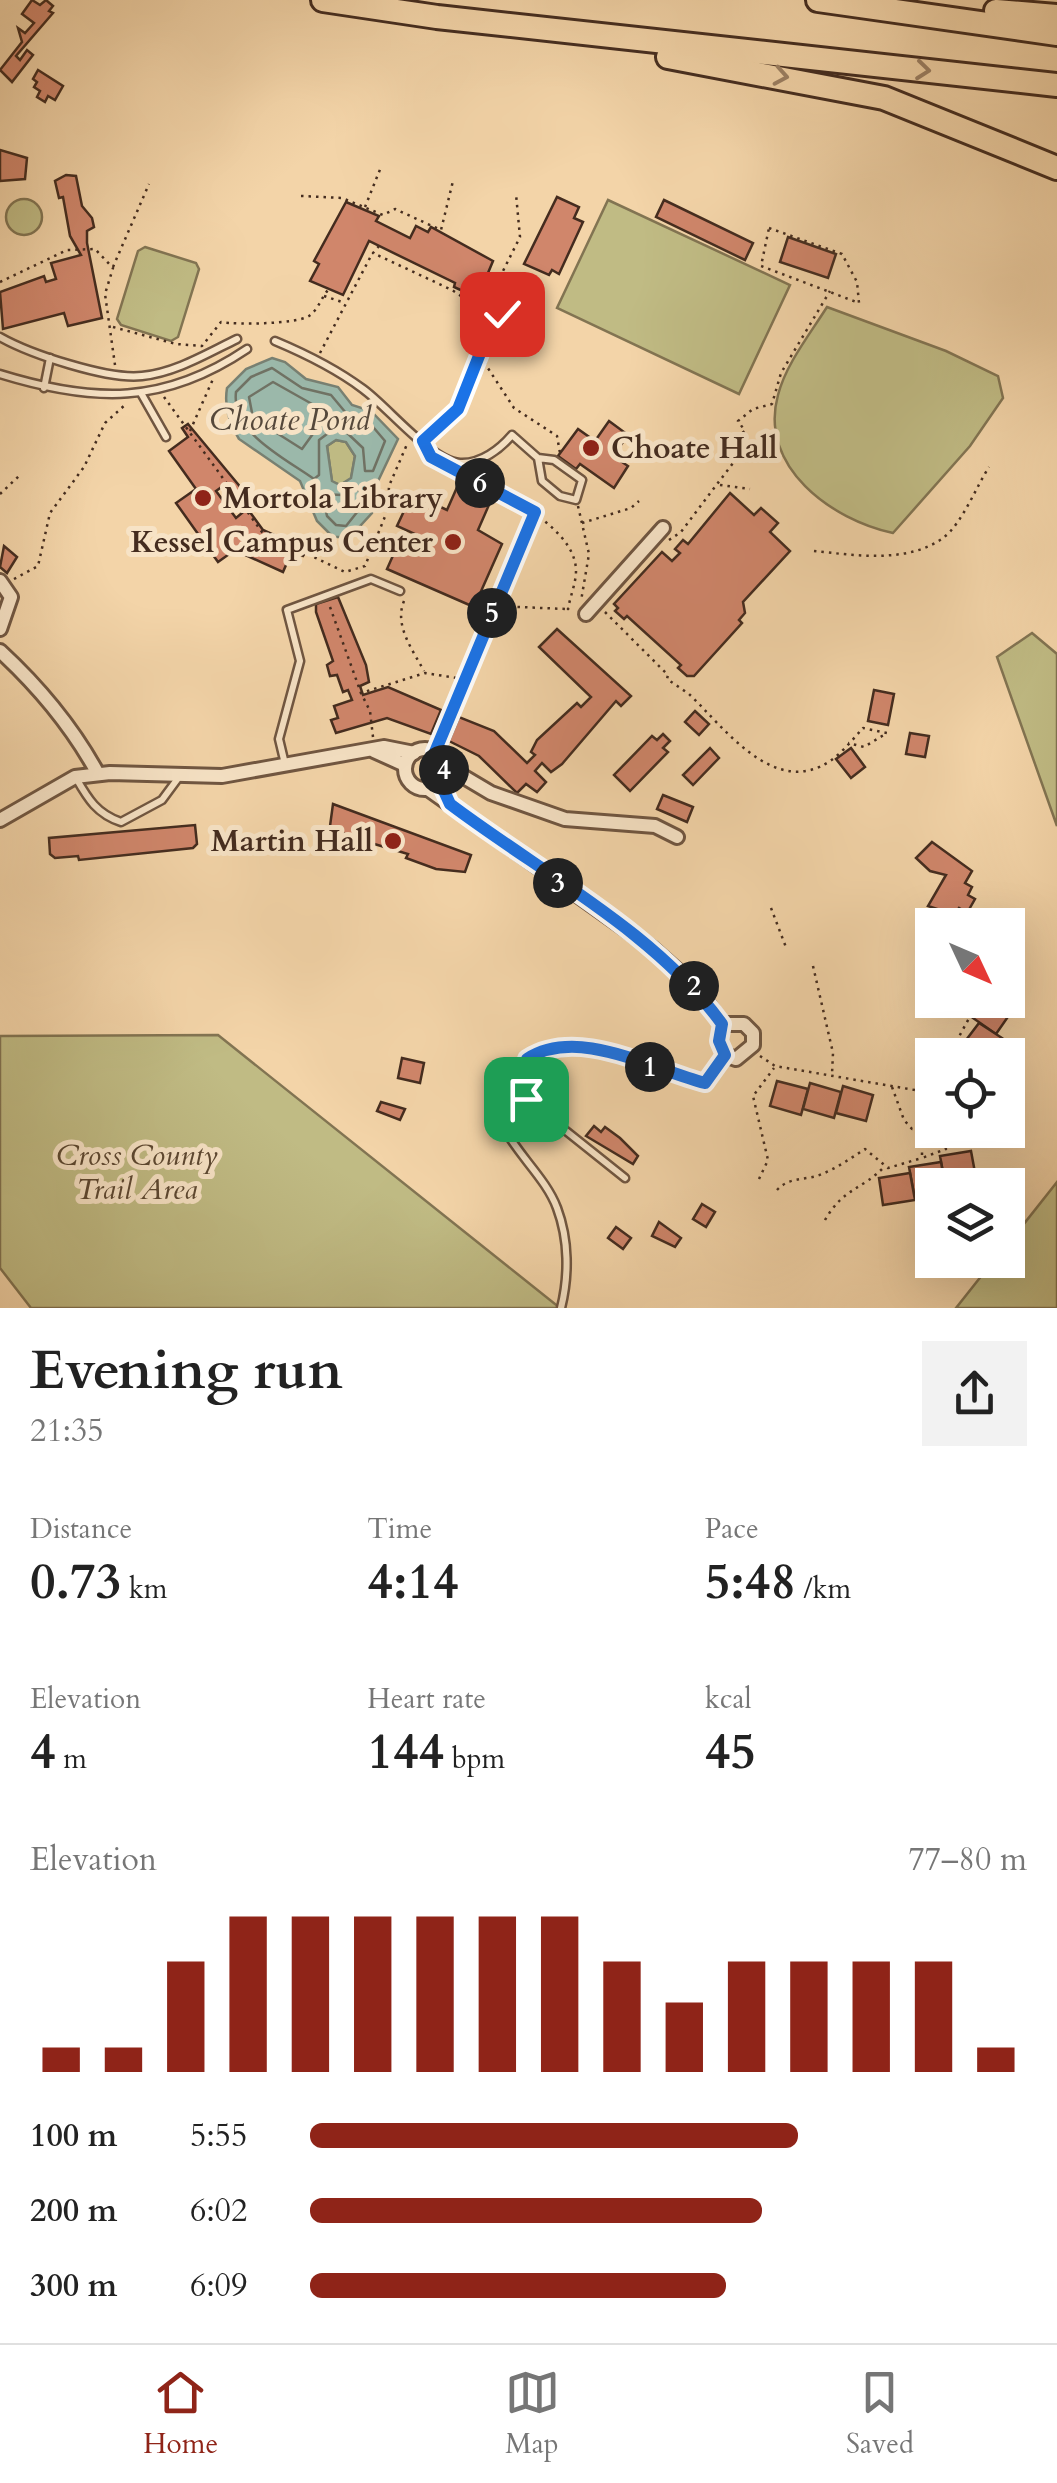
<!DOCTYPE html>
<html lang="en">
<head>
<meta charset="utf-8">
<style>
	:root { --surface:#fff; --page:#f2f2f2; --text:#222; --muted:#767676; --line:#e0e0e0; --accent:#8f2418 }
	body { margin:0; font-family:Cardo,serif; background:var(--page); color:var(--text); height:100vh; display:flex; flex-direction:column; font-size:38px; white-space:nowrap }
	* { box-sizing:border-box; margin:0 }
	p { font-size:32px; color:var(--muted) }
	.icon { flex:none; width:55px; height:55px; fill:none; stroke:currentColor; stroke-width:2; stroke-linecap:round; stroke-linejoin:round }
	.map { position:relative; height:1308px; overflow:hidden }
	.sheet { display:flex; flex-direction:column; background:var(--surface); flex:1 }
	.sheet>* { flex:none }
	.needle { width:65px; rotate:134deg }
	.controls { position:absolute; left:915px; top:908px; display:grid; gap:20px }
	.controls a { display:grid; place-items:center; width:110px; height:110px; border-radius:0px; background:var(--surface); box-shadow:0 10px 40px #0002; font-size:50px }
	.pin { position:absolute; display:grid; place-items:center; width:85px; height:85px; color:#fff; margin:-42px; border-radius:20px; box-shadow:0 5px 15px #0006 }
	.km { position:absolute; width:50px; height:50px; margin:-25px; border-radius:50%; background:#222; color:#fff; font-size:28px; line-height:50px; text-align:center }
	.round { display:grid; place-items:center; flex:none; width:105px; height:105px; border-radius:0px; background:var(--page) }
	.overview { display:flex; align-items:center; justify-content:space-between; height:170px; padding:0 30px }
	h1 { font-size:55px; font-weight:600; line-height:75px }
	.figures { display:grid; grid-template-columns:repeat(3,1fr); gap:15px; height:170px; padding:10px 30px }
	.figures div { display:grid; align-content:center }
	.figures b { font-size:50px; font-weight:600 }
	.figures small { font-size:28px; font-weight:400 }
	.figures p { font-size:28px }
	.chart { height:280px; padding:20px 30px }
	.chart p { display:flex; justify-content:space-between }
	.chart svg { width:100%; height:180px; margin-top:10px; stroke:var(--accent); stroke-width:6 }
	ul { padding:0 30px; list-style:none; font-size:32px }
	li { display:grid; grid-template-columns:160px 120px 1fr; align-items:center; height:75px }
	li i { height:25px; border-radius:12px; background:var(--accent) }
	.dock { display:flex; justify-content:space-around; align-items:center; height:140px; border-top:2px solid var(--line); background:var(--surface); font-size:28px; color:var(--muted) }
	.dock a { display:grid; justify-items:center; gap:5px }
	.dock .active { color:var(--accent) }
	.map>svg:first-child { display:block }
</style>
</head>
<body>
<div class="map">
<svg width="1057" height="1308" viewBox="0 0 1057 1308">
	<rect width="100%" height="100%" fill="#f3d4a8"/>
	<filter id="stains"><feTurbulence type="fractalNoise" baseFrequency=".002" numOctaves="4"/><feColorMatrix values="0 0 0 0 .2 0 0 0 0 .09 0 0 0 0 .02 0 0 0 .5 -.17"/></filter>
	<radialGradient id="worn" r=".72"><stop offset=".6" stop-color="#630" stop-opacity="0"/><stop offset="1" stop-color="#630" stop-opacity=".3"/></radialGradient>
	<g fill="#c0bb84" stroke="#827452" stroke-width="2.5">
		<circle cx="24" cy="217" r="18"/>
		<polygon points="608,200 790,285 739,394 557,308"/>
		<polygon points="145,247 196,263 199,269 178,337 171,341 121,325 117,319 138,251"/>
		<path d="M827,307L946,351L998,376L1003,398L970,446L893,533C832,520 758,467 778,395C786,364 810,334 827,307Z"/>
		<polygon points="336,440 346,442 355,456 351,479 340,485 332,482 327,446"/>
		<polygon points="1032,633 1057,654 1057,826 997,657"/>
		<polygon points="218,1035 560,1308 31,1308 0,1268 0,1036"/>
		<polygon points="1057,1182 1057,1308 956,1308 994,1260 1008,1260 1008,1244"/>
	</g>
	<path fill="#9bb8aa" stroke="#788072" stroke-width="2.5" fill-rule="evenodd" d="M272,358L285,362L306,379L338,387L352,405L371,411L398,439L371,496L372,513L350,537H333L317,521L300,481L239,439C229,422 224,407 227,388L246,369ZM336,440L346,442L355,456L351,478L340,485L332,481L327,446Z"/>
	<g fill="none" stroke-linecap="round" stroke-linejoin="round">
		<g stroke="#707264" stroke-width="2.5">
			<path d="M272,368L302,388L331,395L346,413L368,421L385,441L373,471H365L363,448L345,431H331L319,440V475L314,479C285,458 231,433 236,392L251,377Z"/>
			<polygon points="273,382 328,413 302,449 253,418 249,397"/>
			<polygon points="356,489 361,492 362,506 346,526 336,525 327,516 322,494 342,495"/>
		</g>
	</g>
	<g fill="#d0866b" stroke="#442c1f" stroke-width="2.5" fill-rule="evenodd">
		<polygon points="32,0 40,5 46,0 53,6 49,11 53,13 16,56 20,60 27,50 33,55 12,82 0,70 22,42 18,28 25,33 34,23 22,14"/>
		<polygon points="38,70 63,86 55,100 48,96 45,102 37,97 40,91 34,87 37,82 33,79"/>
		<polygon points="0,150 27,158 25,179 0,181"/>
		<polygon points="66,175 76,176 82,206 92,218 94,227 87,231 87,243 102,318 68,326 64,313 3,329 0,292 44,276 46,282 56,279 51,263 81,255 70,236 63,197 59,198 55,181"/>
		<polygon points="557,197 579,207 574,218 583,222 559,274 552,270 549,275 524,264"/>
		<polygon points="664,200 753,243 745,260 656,217"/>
		<polygon points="346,202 379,216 376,221 410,238 416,226 428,232 431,227 493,261 480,292 468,286 465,292 454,287 455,283 369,241 343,295 310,281 319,264 314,261"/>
		<polygon points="788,237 836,254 828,278 780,262"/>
		<polygon points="609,421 628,435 613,456 628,466 614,488 580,464 576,469 558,456 578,429 595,441"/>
		<path d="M188,424L242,489L236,493L263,530L307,550L303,556L292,551L283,572L243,554L239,547L218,562L176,503L196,489L169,451L188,437L182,428ZM223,486L242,513L236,518L216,491Z"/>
		<polygon points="462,476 495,491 478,530 502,544 474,607 387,569 395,551 404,554 415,534 397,526 412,494 447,510"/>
		<polygon points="730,493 754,515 761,508 778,523 770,532 790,551 743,602 745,613 739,620 742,623 694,676 687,676 678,668 681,665 627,616 624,619 615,611 618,608 614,604 662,552 672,561 680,553 675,549 683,540 688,544"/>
		<polygon points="4,546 17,557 7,573 0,567"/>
		<polygon points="338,597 366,665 369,682 360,686 363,695 388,687 441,710 431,734 387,718 336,733 331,720 338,718 334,706 352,700 348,690 343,692 337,675 330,676 327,665 333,661 316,612 316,604"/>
		<polygon points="557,629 631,696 621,706 616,701 562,764 551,772 542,763 535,771 546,782 537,792 526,784 517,793 479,756 449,741 459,717 494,731 527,763 535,755 531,752 537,740 577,703 581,707 591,697 539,647"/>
		<polygon points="874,690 894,694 888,725 868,721"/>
		<polygon points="695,711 709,724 699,735 685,722"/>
		<polygon points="910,733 929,736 925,757 906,754"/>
		<polygon points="663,734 670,741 663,748 668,752 630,791 614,775 652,736 657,740"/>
		<polygon points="710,748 719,758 693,785 683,775"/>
		<polygon points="851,748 865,767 851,778 836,759"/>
		<polygon points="663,795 693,807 687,822 657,809"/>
		<polygon points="333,804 471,855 465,872 436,869 406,858 408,854 351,837 330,826"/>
		<polygon points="195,825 197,844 193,848 79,860 78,856 55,858 50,854 49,838"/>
		<polygon points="932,842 972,871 965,883 972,887 968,895 975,899 967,913 959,908 948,923 933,915 937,909 928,906 946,875 930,871 916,858"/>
		<polygon points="986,1000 1003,1000 1014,1008 996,1034 973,1018"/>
		<polygon points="979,1023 1002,1038 989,1055 969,1055 960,1048"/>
		<polygon points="402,1058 424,1063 420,1083 398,1078"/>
		<polygon points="777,1081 808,1089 801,1115 770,1106"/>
		<polygon points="810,1083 841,1092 834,1118 803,1109"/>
		<polygon points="843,1086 873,1095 866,1121 836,1113"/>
		<polygon points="381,1102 405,1109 400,1120 377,1111"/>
		<polygon points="594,1126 601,1132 605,1127 620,1138 638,1156 633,1164 586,1136"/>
		<polygon points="971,1151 976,1178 945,1183 940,1156"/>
		<polygon points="941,1162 945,1185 914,1194 909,1167"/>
		<polygon points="910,1173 915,1200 883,1205 879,1178"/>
		<polygon points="702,1204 715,1212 706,1227 693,1219"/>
		<polygon points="659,1222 681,1238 675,1247 652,1236"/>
		<polygon points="616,1227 631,1238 623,1249 608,1238"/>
	</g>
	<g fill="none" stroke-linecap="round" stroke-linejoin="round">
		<defs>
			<g id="lane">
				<path d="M0,337C30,354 108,380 142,376C175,373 208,353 237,339"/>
				<path d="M275,341C306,354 335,368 363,389C388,407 431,461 460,463C481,464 500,449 512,435L538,458L542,481L560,496L576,500L582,480L554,460L538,458"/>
				<path d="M0,374C94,403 164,405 247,349"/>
				<polyline points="44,388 50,358"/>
				<polyline points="141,393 166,437"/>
				<polyline points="285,764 279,739 300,661 287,610 371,579 400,591"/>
				<path d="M76,778C88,799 97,814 121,822L162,800L179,777"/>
				<path d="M526,1060L497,1077C481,1129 541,1164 557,1208C569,1240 569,1276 561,1308"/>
				<path d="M625,1178L526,1099L522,1078L527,1059C578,1026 651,1069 705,1083L725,1056"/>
			</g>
			<g id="street">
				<polyline points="0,581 11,597 0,629"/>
				<polyline points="586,614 663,528"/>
				<path d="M0,651C39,687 73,728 98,774"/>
				<circle cx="425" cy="769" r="20"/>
				<polyline points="374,751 405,765"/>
				<polyline points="444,765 491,793 565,819 655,826 677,837"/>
				<polyline points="428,789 652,948 696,987 722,1024 744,1024 753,1033 753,1045 736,1059 725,1055 719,1041 722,1024"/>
				<polyline points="0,820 75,777 110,773 222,776 384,747 414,753"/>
			</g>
			<g id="highway">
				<polyline points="323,0 437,17 1057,85"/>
				<polyline points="818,0 1057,34"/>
				<polyline points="996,11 1057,16"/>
				<polyline points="668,57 884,98 1057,168"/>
			</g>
		</defs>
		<use href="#lane" stroke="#705641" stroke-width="11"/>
		<use href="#street" stroke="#705641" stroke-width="18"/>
		<use href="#highway" stroke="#442c1f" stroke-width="28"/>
		<g stroke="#442c1f" stroke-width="2.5" stroke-dasharray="2.5 5" stroke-linecap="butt">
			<polyline points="301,196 342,198 383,215 395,209 441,230 453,181"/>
			<polyline points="365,207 381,167"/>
			<polygon points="769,228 842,254 857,282 859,303 761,266"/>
			<polyline points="379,246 373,253 452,290 494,318 506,307 498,281"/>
			<polyline points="113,267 149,184"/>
			<polyline points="487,280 498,281 520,237 516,194"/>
			<polyline points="0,282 67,250 95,249 113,268 105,294 115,365"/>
			<polyline points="324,296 345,303"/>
			<path d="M113,327L176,344L202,346L221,322C236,325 297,324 309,316C318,310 321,298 328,290"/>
			<polyline points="320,353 372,254"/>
			<polyline points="480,356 514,408 557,436 560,453"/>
			<polyline points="164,397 262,532 345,572 365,566 388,509 389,486 408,442"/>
			<polyline points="190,431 213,379"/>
			<polyline points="428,437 458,409 493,320"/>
			<path d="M461,473C495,491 576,525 576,571C576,583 570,597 568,609L574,608"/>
			<polyline points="720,485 750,489"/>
			<polyline points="0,494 19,476"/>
			<polyline points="578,506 589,554 581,601"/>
			<polyline points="582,523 631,508 639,501"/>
			<polyline points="669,540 681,532 733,463 735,438 745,431 738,421 753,409 772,404 781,373 830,291"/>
			<path d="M814,551C854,555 907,564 943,538C962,524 976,487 989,467"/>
			<polyline points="14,579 38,566 50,513 84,467 105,423 126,404"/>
			<path d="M404,601C394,625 412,649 424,671"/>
			<polyline points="495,606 566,609"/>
			<polyline points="330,607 361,693"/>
			<path d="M605,612L668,675L667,679L689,694C723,726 774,799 830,761C842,753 853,739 863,728L887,733L864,747L848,743"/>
			<polyline points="373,737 370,711 361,693 425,673 463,679"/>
			<polyline points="435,752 534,514"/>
			<polyline points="771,908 787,950"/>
			<polyline points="813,966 833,1053 832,1074"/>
			<polyline points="949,1055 979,1000"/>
			<polyline points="760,1056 775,1066 932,1093"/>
			<polyline points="892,1087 904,1120 912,1129 932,1127"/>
			<polyline points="917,1087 932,1076"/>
			<polyline points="922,1130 922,1158 946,1149 931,1128"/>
			<polyline points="759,1179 768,1160 753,1096 774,1068"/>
			<path d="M777,1190C790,1176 806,1181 822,1174C837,1168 851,1158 865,1149L888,1168L922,1158"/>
			<path d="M825,1220C844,1187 861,1191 885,1166"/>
		</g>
		<use href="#lane" stroke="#f7e3c6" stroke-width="6"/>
		<use href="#street" stroke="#f7e3c6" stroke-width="12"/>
		<use href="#highway" stroke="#f3d4a8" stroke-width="22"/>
	</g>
	<defs><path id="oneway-chevron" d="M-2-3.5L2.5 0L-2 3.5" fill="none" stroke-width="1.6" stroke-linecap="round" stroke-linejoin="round" transform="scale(2.5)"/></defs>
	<g stroke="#9c8064">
		<use href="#oneway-chevron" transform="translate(923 70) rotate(6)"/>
		<use href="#oneway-chevron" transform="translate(781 76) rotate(10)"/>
	</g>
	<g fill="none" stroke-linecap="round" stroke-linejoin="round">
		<defs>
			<path id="route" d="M502,314L494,318L458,409L423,441L431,457L535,512L435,752L444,765L440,782L450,804C540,872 656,932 722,1024L719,1041L725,1055L705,1083C651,1069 578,1026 527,1059L522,1078L526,1099"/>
		</defs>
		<use href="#route" stroke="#fff" stroke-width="20"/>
		<use href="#route" stroke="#1a73e8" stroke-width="12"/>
	</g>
	<g fill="#8f2418" stroke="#f7e3c6" stroke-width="4">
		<circle cx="591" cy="448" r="10"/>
		<circle cx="203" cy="498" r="10"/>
		<circle cx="453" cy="542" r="10"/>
		<circle cx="393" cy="841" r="10"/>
	</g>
	<g text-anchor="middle" stroke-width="10" stroke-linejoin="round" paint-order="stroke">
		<g font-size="30" font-weight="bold" fill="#442c1f" stroke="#f7e3c6" text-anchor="start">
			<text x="611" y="458">Choate Hall</text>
			<text x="223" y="508">Mortola Library</text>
			<text x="433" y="552" text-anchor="end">Kessel Campus Center</text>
			<text x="373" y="851" text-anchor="end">Martin Hall</text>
		</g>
		<g font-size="30" font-style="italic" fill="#5d4933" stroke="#f7e3c6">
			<text x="137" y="1165">Cross County<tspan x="137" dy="34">Trail Area</tspan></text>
		</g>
		<g font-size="32" font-style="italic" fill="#55483b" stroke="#f7e3c6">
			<text x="290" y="430">Choate Pond</text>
		</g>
	</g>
	<rect width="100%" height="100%" filter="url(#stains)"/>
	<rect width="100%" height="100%" fill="url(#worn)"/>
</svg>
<div class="controls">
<a><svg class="needle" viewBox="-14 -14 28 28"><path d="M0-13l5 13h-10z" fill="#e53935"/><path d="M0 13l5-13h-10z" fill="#767676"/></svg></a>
<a><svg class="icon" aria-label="locate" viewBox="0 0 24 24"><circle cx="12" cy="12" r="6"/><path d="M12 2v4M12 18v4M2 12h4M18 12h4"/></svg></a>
<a><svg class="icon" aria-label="layers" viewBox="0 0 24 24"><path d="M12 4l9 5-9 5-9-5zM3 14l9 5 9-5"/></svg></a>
</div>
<div class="pin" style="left:526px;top:1099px;background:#1e9e55"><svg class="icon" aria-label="arrive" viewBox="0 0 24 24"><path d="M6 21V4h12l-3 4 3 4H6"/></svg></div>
<div class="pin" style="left:502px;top:314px;background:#d93025"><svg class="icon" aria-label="check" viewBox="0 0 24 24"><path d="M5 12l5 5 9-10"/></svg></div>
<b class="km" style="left:650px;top:1067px">1</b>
<b class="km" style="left:694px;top:986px">2</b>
<b class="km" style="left:558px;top:883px">3</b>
<b class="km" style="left:444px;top:770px">4</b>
<b class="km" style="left:492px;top:613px">5</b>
<b class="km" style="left:480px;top:483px">6</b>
</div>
<section class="sheet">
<div class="overview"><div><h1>Evening run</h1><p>21:35</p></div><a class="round"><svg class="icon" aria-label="share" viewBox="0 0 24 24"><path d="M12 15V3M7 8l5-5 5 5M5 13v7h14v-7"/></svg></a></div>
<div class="figures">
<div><p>Distance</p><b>0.73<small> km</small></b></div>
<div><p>Time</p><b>4:14</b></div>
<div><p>Pace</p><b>5:48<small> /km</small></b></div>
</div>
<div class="figures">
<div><p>Elevation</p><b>4<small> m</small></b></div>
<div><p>Heart rate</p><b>144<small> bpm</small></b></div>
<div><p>kcal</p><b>45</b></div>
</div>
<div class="chart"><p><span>Elevation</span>77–80 m</p>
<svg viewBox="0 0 160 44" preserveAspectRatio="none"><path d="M5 44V38M15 44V38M25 44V17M35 44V6M45 44V6M55 44V6M65 44V6M75 44V6M85 44V6M95 44V17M105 44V27M115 44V17M125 44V17M135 44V17M145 44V17M155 44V38"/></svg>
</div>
<ul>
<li><b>100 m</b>5:55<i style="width:68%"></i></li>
<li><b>200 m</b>6:02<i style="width:63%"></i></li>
<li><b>300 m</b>6:09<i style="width:58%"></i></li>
</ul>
</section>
<nav class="dock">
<a class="active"><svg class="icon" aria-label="home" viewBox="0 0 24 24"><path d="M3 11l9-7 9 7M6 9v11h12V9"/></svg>Home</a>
<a><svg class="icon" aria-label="map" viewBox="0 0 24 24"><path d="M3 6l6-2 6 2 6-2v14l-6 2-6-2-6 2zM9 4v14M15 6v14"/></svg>Map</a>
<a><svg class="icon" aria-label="saved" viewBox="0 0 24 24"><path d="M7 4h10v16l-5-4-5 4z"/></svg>Saved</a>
</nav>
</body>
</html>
